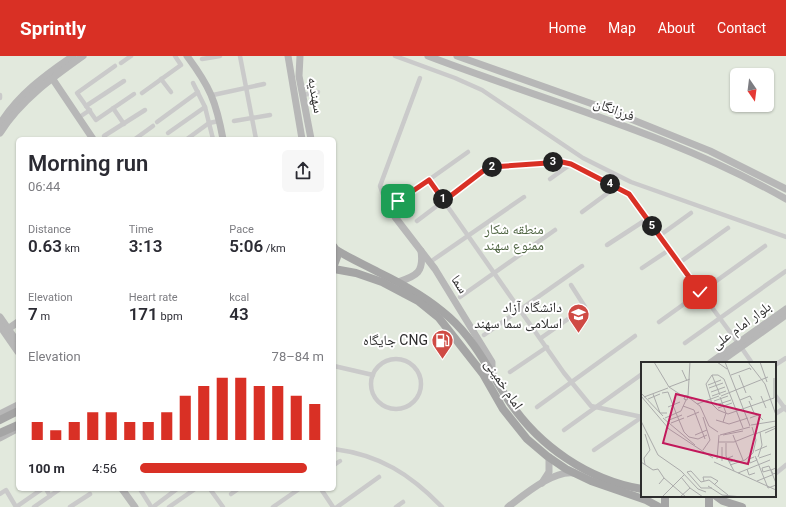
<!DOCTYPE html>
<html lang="en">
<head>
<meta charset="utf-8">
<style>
	:root { --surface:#fff; --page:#f7f7f7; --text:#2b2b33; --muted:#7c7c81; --accent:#d93025 }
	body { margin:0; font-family:Roboto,"Noto Naskh Arabic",sans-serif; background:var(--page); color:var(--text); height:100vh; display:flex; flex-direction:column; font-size:15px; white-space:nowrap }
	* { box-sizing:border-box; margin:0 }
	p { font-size:13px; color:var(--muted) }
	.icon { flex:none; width:22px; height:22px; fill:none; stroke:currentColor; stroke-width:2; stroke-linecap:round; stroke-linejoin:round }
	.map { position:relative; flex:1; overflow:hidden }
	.details { position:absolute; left:16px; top:81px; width:320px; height:354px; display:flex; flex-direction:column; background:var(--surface); border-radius:6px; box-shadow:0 1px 3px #0004 }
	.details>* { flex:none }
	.needle { width:26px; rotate:166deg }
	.fabs { position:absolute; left:730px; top:12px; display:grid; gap:8px }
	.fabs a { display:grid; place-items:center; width:44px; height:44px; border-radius:6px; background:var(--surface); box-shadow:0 1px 3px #0004; font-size:20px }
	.pin { position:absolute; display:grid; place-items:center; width:34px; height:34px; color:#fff; margin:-17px; border-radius:8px; box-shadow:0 2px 6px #0006 }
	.km { position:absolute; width:20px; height:20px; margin:-10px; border-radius:50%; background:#222; color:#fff; font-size:11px; line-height:20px; text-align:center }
	.round { display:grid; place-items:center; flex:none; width:42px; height:42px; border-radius:6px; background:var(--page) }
	.summary { display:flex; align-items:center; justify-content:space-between; height:68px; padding:0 12px }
	h1 { font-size:22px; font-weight:600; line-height:30px }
	.metrics { display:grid; grid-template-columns:repeat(3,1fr); gap:6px; height:68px; padding:4px 12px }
	.metrics div { display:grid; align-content:center }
	.metrics b { font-size:17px; font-weight:600 }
	.metrics small { font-size:11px; font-weight:400 }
	.metrics p { font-size:11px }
	.chart { height:112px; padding:8px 12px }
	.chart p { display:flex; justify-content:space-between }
	.chart svg { width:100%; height:72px; margin-top:4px; stroke:var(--accent); stroke-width:6 }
	ul { padding:0 12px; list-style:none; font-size:13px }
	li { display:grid; grid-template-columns:64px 48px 1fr; align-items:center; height:30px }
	li i { height:10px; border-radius:5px; background:var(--accent) }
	header { display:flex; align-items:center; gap:24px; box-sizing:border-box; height:56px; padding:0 20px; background:var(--accent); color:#fff }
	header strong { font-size:19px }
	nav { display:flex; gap:22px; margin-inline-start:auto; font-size:14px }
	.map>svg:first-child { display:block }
</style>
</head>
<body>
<header>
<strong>Sprintly</strong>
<nav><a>Home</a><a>Map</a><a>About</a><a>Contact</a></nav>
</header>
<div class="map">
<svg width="786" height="451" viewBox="0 0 786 451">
	<rect width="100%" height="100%" fill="#fff"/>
	<path fill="#e2e9dd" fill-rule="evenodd" d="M0,0H786V451H0ZM737,19H767V49H737ZM18,83H334V433H18ZM642,307H775V440H642Z"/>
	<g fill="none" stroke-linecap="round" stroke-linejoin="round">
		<g stroke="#cacaca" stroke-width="4.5">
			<polyline points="240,0 256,83"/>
			<polyline points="395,0 455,22 482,34 583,102 631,126 786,181"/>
			<polyline points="202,3 220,0"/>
			<polyline points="121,7 131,0"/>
			<polyline points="115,10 77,37 96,64 134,38"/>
			<polyline points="161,23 171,36"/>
			<polyline points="193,27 205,51 213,83"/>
			<polyline points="142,37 181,9 175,0"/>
			<polyline points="0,39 0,42"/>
			<polyline points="213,39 264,28"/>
			<polyline points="303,39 318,36"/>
			<polyline points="86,50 124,25"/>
			<polyline points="113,52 124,68"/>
			<polyline points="78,62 90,54"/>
			<polyline points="234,65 270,59"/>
			<polyline points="157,66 198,36"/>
			<polyline points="168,77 205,51"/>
			<polyline points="104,80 145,54"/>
			<polyline points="135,83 153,70"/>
			<polyline points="187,83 209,67 219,65"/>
			<polyline points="550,123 571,108"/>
			<polyline points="429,124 564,317 591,350 642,361"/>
			<polyline points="399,145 468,96"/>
			<polyline points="582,156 616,131"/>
			<polyline points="395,161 386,147 380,130 420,22"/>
			<polyline points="417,165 483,115 492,111 562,106 574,109 629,138 738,287"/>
			<polyline points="659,180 691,157"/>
			<polyline points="607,189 647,163"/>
			<polyline points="433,204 524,141"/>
			<polyline points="679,207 728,172"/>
			<polyline points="642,212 669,194"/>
			<polyline points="460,241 555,174"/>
			<polyline points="659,266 765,190"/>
			<polyline points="484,279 582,210"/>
			<polyline points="541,282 585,251 571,229"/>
			<polyline points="685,287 786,215"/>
			<polyline points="741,291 752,307"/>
			<circle cx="396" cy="328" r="25"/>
			<polyline points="775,309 786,302"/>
			<polyline points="334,310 373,319"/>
			<polyline points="510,316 547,291"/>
			<polyline points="775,339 786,354"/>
			<polyline points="537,351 635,280"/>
			<polyline points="775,358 786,351"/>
			<polyline points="564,374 642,318"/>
			<path d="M334,393C380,399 410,418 442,451"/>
			<polyline points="594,394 642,361"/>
			<polyline points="334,409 340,405"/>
			<polyline points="775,418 786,409"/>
			<polyline points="46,433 50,440"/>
			<polyline points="140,433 150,449"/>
			<polyline points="210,433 223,451"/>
			<polyline points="321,433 333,451"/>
			<polyline points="0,438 6,434 16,451 42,433"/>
			<polyline points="231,438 238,433"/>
			<polyline points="34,451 60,433"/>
			<polyline points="70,451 90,438"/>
			<polyline points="153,451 177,433"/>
			<polyline points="169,451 195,433"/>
			<polyline points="273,451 299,433"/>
			<polyline points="337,451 379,421"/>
			<polyline points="396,451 403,446"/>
		</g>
		<g stroke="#b7b7b7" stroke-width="7">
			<path d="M187,0C210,31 216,45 223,83"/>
			<polyline points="288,0 302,83"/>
			<polyline points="300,0 299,20 311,83"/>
			<path d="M428,0C548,46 674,79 786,143"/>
			<polyline points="457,0 601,51 710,95 786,133"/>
			<polyline points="50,19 93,83"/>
			<path d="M0,68C18,39 45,19 73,0"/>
			<path d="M0,77C21,44 52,22 83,0"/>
			<polyline points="395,161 435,213 492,306 492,315"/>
			<path d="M398,226C417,220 424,216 421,195"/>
			<polyline points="0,261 18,287"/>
			<polyline points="0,270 18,296"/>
			<polyline points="5,275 18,266"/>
			<polyline points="720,306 786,259"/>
			<polyline points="710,307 786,253"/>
			<polyline points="0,358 18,349"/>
			<polyline points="0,382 17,373"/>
			<polyline points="542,427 549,416 549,401"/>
			<polyline points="122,433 135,451"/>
			<path d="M508,451C524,439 553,414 574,417"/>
		</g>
		<g stroke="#a5a5a5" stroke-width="8">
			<path d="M335,193C349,202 363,208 378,216C403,228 428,242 449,261C475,284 490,316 509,345C539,390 588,424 642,433"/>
			<polyline points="334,209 337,201 334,191"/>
			<polyline points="334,213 356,217 382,226 418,245 439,262 483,318 503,353 527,383 547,400 566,413 591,425 646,444 659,451"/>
			<polyline points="0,364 18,355"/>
			<polyline points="0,377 18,369"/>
			<polyline points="665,440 665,451"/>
			<polyline points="716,440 723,445 742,451"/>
			<polyline points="709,451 709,440"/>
		</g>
	</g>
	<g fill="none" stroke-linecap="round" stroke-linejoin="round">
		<defs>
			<polyline id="route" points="398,145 429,124 444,145 483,115 492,111 562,106 571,108 629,138 700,236"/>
		</defs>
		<use href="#route" stroke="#fff" stroke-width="8"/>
		<use href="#route" stroke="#d93025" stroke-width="5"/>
	</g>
	<defs>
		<symbol id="university-pin" viewBox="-11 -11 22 30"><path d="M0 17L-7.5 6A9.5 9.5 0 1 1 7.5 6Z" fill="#cf4a44" stroke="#fff"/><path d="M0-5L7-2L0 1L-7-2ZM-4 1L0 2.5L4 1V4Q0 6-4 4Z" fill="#fff"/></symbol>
		<symbol id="fuel-pin" viewBox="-11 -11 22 30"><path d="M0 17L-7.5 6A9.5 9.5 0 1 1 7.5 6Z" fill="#cf4a44" stroke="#fff"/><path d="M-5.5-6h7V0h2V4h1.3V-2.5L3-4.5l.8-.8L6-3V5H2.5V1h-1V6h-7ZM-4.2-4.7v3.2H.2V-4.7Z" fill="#fff"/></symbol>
	</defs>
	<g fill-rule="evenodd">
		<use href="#university-pin" x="566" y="246" width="25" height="34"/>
		<use href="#fuel-pin" x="430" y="272" width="25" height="34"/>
	</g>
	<g text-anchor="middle" stroke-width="4" stroke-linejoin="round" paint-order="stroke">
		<g font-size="14" fill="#2d2d2d" stroke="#fff">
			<text transform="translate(316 39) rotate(80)" y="5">سهندیه</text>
			<text transform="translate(614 53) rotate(20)" y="5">فرزانگان</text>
			<text transform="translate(460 228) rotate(57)" y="5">سما</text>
			<text transform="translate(741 269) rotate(-36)" y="5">بلوار امام علی</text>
			<text transform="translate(504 328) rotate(56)" y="5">امام خمینی</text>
		</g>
		<g font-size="14" fill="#4d6340" stroke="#fff">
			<text x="514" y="178">منطقه شکار<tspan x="514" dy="16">ممنوع سهند</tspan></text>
		</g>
		<g font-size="14" fill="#2d2d2d" stroke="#fff" text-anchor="end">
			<text x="562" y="256">دانشگاه آزاد<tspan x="562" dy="16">اسلامی سما سهند</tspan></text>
			<text x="428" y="289">جایگاه CNG</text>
		</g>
	</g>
	<g transform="translate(641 306)">
		<rect width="135" height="135" fill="#fff"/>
		<path d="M0,0H135V135H0Z" fill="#e2e9dd"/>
		<path fill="none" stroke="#ababab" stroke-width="1" d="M13,0L28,25L40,33L47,34L46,38L43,37L44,34M76,0L86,7M84,0L109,64M107,0L124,22L135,53M119,0L126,20M41,8L46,19M71,13L65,22L71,42L77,48L87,52L133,36V16M71,13H77L83,17L102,66M71,13L79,33M90,13L109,6L110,8M98,13L105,31M67,23L80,18M28,25L49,17M68,26L82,21M70,30L84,25M0,31L22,54M21,31L27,30L35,51M12,32L19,51H26M0,34L28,67L72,96M47,34L49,0M71,34L85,29M80,34L127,15M120,34L125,46M3,35L27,26M47,35L59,44L68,64L77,70M79,35L85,51L82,60M7,37L19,32M99,38L109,34L111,38M73,39L87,34M108,39L113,51M56,42L78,34M75,43L90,38M42,44L53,48L64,77M27,45L39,40M77,46L91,41M35,51L43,70L48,75L57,77L66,73M46,55L58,50M22,56L54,83M24,56L40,49L45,38M109,56L117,53L122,58M28,58L41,53M75,58L88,62L107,56M0,59L17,93L40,109M30,61L43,56M110,63L135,59M124,71L135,66M114,72L135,64M54,73L66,68M79,73L109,65M82,73L102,69M92,73L102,98M77,80H93L113,72M85,81V94L93,109M62,88L69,78L62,55M114,89L126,84M92,94L87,96L89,100L94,98M113,95L108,97L109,101L116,98L114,94M117,95L121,83L119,70M115,96L127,126L135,123M118,96L130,92M76,97L78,73M81,99V85M0,100L12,108L17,107L23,116M73,100L135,128M4,103L3,96L9,88L4,72M89,103L104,98L112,91L115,78L111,65M135,106L130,108L132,112L135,111M106,107L108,113L114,111M129,108L122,110L121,106L128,104L135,121M46,110L60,126H71M46,110L50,109L60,120L68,118M97,111L129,98M43,112L40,109L57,127L65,130M40,115L49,126M68,118L87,133M63,119L62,115H70L77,119L73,123M116,119L131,113M18,122L23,116L45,135M67,124L81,133L101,135M49,126L62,135M21,135L43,113M39,135L49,126"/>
		<path fill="#c2185b" fill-opacity="0.15" stroke="#c2185b" stroke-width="2" d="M35,32L119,53L107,102L22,81Z"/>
		<rect width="135" height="135" fill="none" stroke="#2d2d2d" stroke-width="2"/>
	</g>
</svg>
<div class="fabs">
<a><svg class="needle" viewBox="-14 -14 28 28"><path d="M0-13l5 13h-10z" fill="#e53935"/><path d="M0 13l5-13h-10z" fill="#7c7c81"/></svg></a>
</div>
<div class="pin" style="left:398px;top:145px;background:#1e9e55"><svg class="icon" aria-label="arrive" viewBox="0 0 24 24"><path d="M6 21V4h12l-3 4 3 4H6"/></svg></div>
<div class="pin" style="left:700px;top:236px;background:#d93025"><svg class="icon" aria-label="check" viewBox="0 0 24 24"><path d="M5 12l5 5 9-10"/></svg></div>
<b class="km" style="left:443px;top:143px">1</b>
<b class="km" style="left:492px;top:111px">2</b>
<b class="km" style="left:553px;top:106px">3</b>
<b class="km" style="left:610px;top:128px">4</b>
<b class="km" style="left:652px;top:170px">5</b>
<section class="details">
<div class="summary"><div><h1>Morning run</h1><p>06:44</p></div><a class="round"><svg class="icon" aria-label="share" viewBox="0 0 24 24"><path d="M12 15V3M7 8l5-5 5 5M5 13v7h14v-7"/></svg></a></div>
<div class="metrics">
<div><p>Distance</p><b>0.63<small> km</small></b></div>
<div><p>Time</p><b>3:13</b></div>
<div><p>Pace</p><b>5:06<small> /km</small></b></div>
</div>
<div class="metrics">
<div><p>Elevation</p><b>7<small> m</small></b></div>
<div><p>Heart rate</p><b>171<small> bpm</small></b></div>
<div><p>kcal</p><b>43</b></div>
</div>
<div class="chart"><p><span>Elevation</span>78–84 m</p>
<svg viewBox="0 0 160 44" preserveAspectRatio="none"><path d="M5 44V33M15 44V38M25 44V33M35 44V27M45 44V27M55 44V33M65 44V33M75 44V27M85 44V17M95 44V11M105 44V6M115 44V6M125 44V11M135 44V11M145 44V17M155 44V22"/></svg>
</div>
<ul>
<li><b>100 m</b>4:56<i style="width:91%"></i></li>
</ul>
</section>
</div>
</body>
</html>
